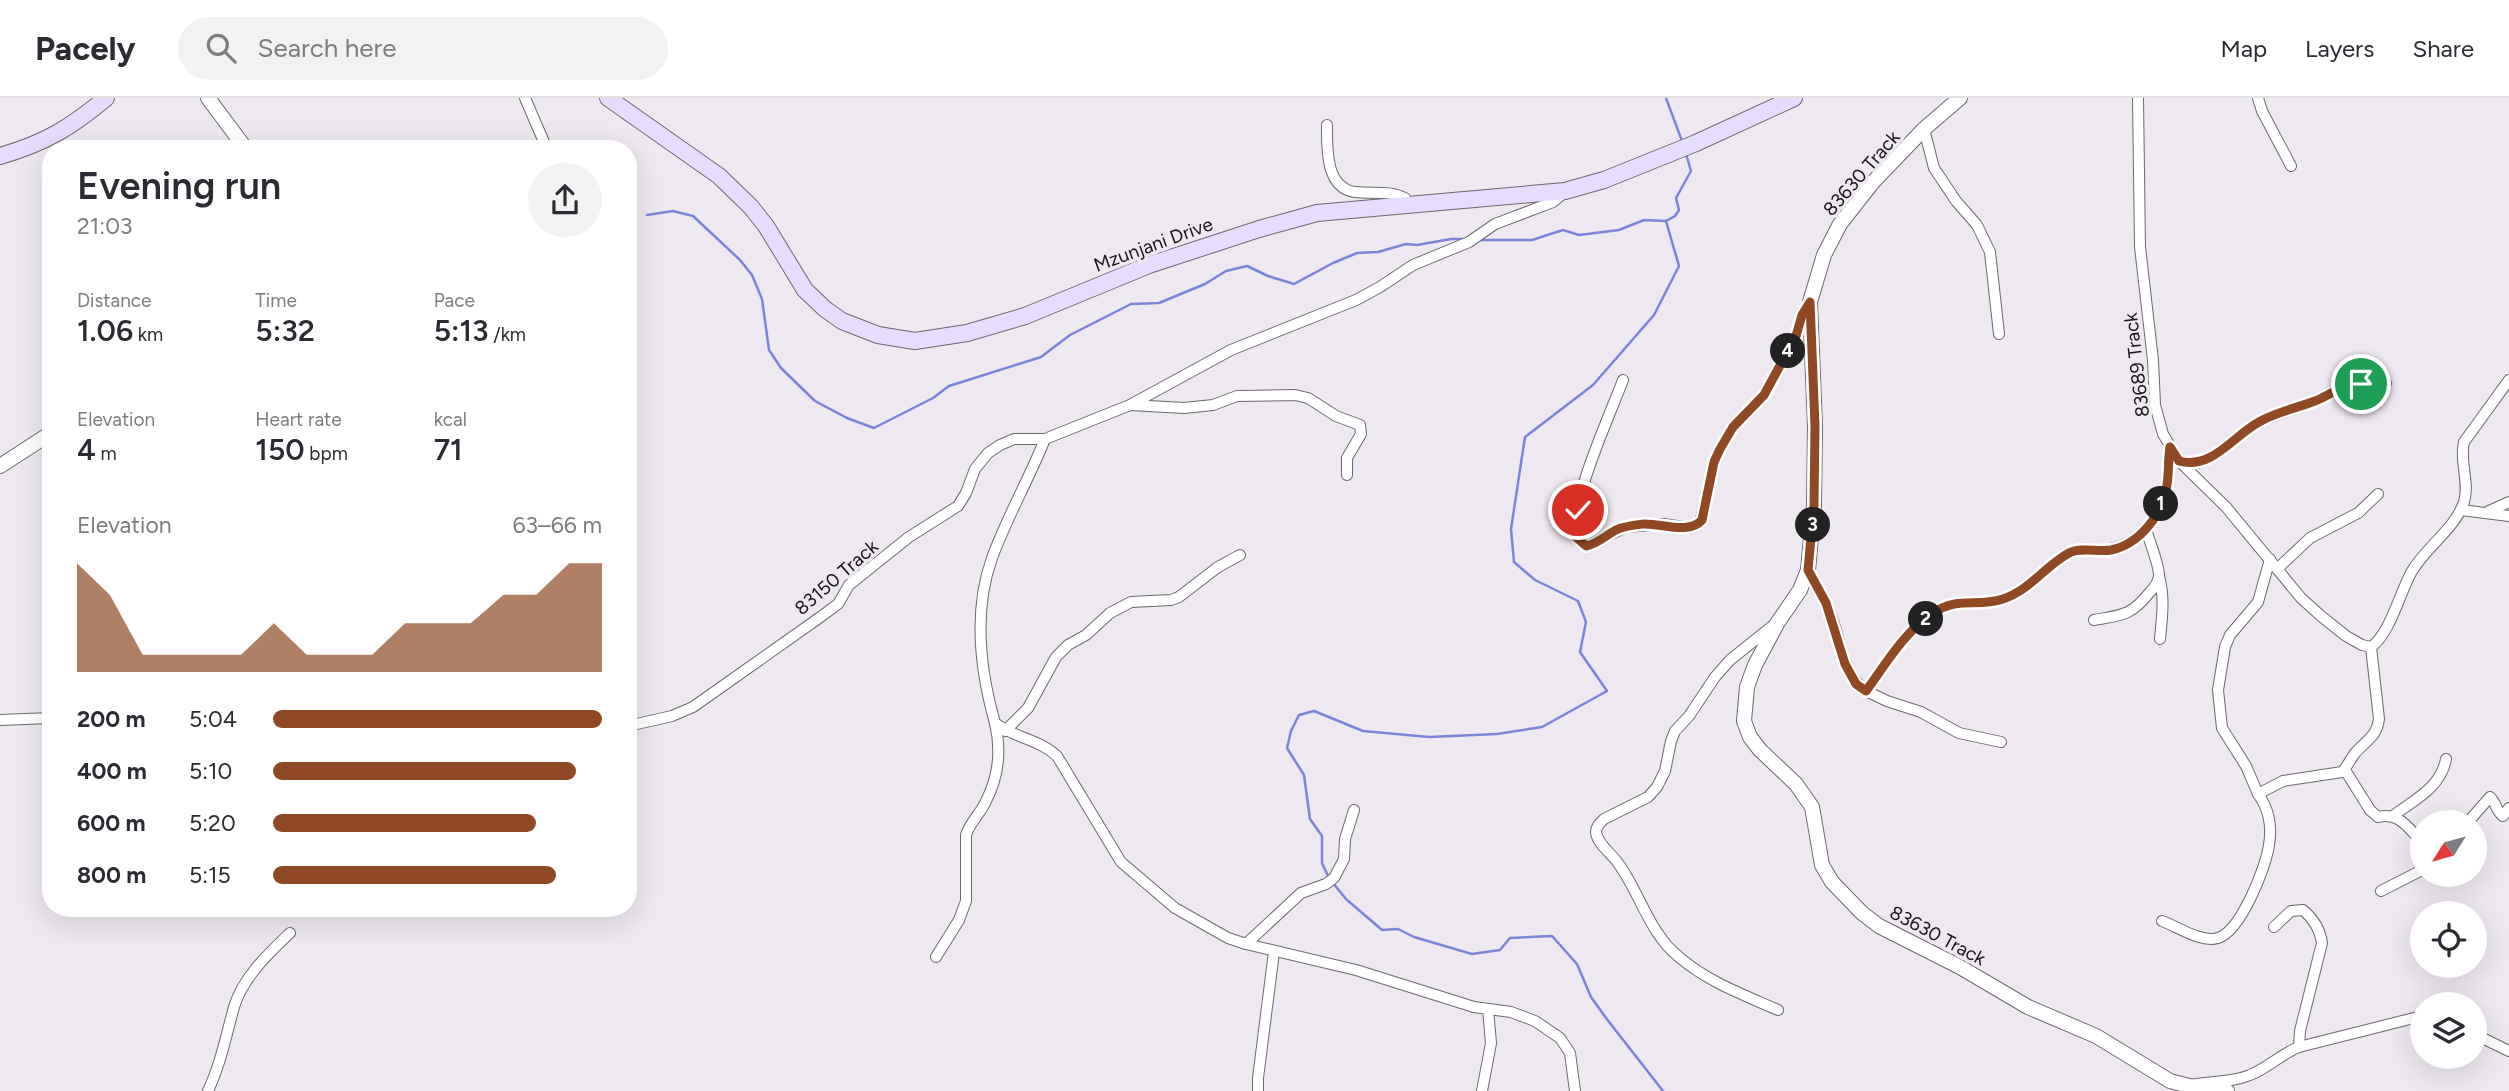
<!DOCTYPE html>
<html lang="en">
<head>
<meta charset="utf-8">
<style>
	:root { --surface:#fff; --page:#f2f2f3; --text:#2b2b33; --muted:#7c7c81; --line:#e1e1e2; --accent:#904923 }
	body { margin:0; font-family:Figtree,sans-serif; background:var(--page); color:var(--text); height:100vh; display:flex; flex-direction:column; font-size:26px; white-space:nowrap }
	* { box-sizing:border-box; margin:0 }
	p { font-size:23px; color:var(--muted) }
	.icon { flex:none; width:38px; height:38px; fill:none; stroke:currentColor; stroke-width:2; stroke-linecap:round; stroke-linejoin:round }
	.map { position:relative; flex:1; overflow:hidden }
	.details { position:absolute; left:42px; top:42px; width:595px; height:777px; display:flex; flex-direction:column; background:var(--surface); border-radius:28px; box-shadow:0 7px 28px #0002 }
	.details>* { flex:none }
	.needle { width:46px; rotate:233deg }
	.controls { position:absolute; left:2410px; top:712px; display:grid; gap:14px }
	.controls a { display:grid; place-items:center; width:77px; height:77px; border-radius:50%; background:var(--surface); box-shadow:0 7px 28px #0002; font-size:35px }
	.pin { position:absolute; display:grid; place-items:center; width:60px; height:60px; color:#fff; margin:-30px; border:4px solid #fff; border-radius:50%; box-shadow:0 2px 7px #0007 }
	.km { position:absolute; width:35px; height:35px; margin:-18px; border-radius:50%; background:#222; color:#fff; font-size:19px; line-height:35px; text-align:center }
	.round { display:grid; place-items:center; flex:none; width:74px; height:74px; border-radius:37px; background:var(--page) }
	.headline { display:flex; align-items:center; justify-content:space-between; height:119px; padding:0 35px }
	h1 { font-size:38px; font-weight:600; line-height:52px }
	.metrics { display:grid; grid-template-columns:repeat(3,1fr); gap:10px; height:119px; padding:7px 35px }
	.metrics div { display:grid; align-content:center }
	.metrics b { font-size:30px; font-weight:600 }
	.metrics small { font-size:19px; font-weight:400 }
	.metrics p { font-size:19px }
	.chart { height:196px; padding:14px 35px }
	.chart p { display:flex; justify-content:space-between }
	.chart svg { width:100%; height:126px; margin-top:7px; fill:var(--accent); opacity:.7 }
	ul { padding:0 35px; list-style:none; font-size:23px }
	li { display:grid; grid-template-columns:112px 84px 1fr; align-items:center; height:52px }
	li i { height:18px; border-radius:9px; background:var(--accent) }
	header { display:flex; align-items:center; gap:42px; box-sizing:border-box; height:98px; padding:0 35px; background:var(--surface); border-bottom:2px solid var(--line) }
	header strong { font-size:33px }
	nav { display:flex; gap:38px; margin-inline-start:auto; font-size:24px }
	.search { width:490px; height:63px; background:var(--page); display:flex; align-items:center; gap:18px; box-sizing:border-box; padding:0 24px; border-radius:38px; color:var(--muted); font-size:26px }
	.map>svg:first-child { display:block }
</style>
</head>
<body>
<header>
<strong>Pacely</strong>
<div class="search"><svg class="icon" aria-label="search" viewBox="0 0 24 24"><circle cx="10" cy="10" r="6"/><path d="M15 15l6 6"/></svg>Search here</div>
<nav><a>Map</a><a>Layers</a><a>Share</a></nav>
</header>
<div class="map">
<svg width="2509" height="993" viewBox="0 0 2509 993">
	<rect width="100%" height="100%" fill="#eee9f0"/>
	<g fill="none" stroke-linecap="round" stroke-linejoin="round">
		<g stroke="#7c84da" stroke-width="2.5">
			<polyline points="1666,0 1682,43"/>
			<polyline points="647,117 673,113 693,118 740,162 752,177 762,201 769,252 781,270 815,303 847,320 874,330 933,300 949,288 1041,259 1070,237 1131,206 1159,205 1205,186 1226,173 1247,168 1268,178 1294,186 1333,165 1357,155 1378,154 1406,146 1417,147 1451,141 1465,141"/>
			<polyline points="1479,142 1532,142 1563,132 1579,137 1619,132 1644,122 1666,123 1675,118 1679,112 1676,100 1691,73 1686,56"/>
			<polyline points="1329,780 1322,765 1322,738 1310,721 1304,677 1287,650 1291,633 1299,617 1314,613 1363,633 1429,639 1497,636 1542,629 1607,593 1580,554 1586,524 1578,503 1535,482 1514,464 1511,431 1525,339 1593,287 1654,217 1679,168 1666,123"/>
			<polyline points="1333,785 1346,801 1382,832 1398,831 1414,839 1472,856 1500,852 1510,840 1552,838 1577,866 1591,899 1606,920 1663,993"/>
		</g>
		<defs>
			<g id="minor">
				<polyline points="525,0 547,51"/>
				<path d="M2138,0L2140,149L2153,262L2155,307L2163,336L2179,363L2226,409L2301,500L2321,518L2346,538L2362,547L2371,549C2390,536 2400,494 2412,473C2426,449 2455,431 2464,404C2470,384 2459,364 2464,344L2509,282"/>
				<polyline points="2258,0 2262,13 2291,68"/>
				<path d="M1327,27C1327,49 1325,90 1355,94C1373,96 1389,92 1405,100L1408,107"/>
				<polyline points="1924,31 1934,70 1956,103 1977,127 1990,154 1999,236"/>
				<path d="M1623,282C1610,317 1569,405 1576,439L1586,448L1626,429L1664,426L1689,430L1700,425L1715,364L1720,351L1733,329L1764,297L1796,238L1802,217L1810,204"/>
				<polyline points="1130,307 1184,310 1213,307 1237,298 1295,297 1308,300 1336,318 1360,327 1361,336 1347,360 1347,377"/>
				<polyline points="2179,363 2198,365 2208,361 2258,324 2317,302 2337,291 2351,286 2386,285"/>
				<polyline points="2461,412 2509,418"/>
				<polyline points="2489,413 2509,404"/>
				<path d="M2270,461L2258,504L2230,537L2225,549L2218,592L2222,630L2246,668L2258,696L2283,683L2342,674C2348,668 2350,661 2356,654C2367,642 2377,638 2379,621L2371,549"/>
				<polyline points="2277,471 2310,440 2358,415 2378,396"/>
				<path d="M1808,472C1817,489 1827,505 1833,523C1842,549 1843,576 1866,593C1885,567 1904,535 1931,516C1960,497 1975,510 2003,501C2030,492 2045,468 2069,455C2080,449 2098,454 2111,451C2140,445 2163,416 2167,387C2169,374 2168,362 2170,349"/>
				<path d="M2159,478C2165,500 2162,519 2160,541"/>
				<path d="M2094,522C2122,517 2131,518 2150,494C2154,490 2158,484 2159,479C2160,468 2149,443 2146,431"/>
				<path d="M1775,526L1730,562L1715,579L1689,618L1675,633L1671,643L1665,673L1657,689L1648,699L1604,721C1600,725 1596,728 1596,734C1597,746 1612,756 1618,765C1640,795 1649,835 1679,859C1708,884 1744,897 1778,912"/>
				<polyline points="1866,593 1887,603 1921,614 1959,635 2001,644"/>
				<polyline points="0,622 51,620"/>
				<path d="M995,625C980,572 973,513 992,460C1007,419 1029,381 1045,341"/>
				<polyline points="628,628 672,618 693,609 819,520 838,506 849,487 909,439 958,408 966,395 975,371 988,355 1000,347 1014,341 1045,341 1130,307 1231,252 1356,202 1380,189 1413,167 1469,144 1495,126 1553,104 1565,94"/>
				<polyline points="1005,633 1028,610 1056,559 1068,547 1086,537 1110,515 1131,504 1171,502 1179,499 1218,469 1240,457"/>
				<path d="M2345,672L2370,712L2378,719C2400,714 2408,730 2422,744"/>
				<path d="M2394,717C2416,701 2441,689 2446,661"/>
				<path d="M2468,724L2490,699C2496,704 2496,713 2503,718L2509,710"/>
				<polyline points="2381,793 2422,772"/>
				<path d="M2162,823C2178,829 2201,845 2218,840C2241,833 2266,769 2269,747C2272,729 2269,711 2258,696"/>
				<path d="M2274,829L2291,813L2303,812C2314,821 2320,831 2322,845L2300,933L2299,949"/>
				<polyline points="1246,846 1301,795 1326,786 1334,780 1344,761 1345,741 1354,712"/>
				<path d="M936,859L959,822L966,803V737C970,724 981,715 986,703C999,678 1001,651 995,625C1014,640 1039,641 1057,658L1121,764L1175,810L1228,840L1246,846L1356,872L1474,909L1511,914L1535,923L1560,940L1570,955L1575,993"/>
				<polyline points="2474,936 2509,953"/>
				<path d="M2189,987C2209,983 2231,985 2250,977C2268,970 2281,956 2299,949L2422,918"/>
				<path d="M208,993C221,965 226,938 234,909C243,879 269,855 290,835"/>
				<polyline points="1258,993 1258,980 1274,854"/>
				<polyline points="1482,993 1491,945 1488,911"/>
			</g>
			<g id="tertiary">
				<polyline points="208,0 246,51"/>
				<polyline points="1960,0 1924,31 1873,84 1840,126 1824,157 1810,204 1815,328 1814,407 1808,472 1800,492 1778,524 1755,567 1747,589 1744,623 1750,639 1760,652 1796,686 1812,709 1822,767 1832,784 1862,815 1879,828 1960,869 2028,909 2096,938 2170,983 2201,991 2227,993"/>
				<polyline points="0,368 51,335"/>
			</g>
			<g id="secondary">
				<polyline points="608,0 719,78 751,109 766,128 805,192 825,211 842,223 878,237 915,243 967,235 1025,218 1149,167 1259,131 1317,115 1565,93 1604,82 1696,45 1794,0"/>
				<path d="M0,58C45,45 70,30 106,0"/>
			</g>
		</defs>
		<use href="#minor" stroke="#6c686e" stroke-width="12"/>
		<use href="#tertiary" stroke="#6c686e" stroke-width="16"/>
		<use href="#secondary" stroke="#6c686e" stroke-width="18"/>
		<use href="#minor" stroke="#fff" stroke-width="10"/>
		<use href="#tertiary" stroke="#fff" stroke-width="14"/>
		<use href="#secondary" stroke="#e6dcfe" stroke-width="16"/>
	</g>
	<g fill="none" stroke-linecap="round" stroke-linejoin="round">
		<defs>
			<path id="route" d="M1578,412L1575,425L1576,439L1586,448C1598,446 1606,437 1616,432C1624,428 1634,427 1643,426C1661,425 1689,437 1702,422L1714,364L1720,351L1733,329L1764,297L1796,238L1802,217L1810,204L1815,328L1814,407L1808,472L1826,505L1845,566L1856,586L1866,593C1885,567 1904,535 1931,516C1960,497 1975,510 2003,501C2030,492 2045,468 2069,455C2080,449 2098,454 2111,452C2140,446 2163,416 2167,387C2169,374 2168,362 2170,349L2179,363C2212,372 2233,338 2259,324C2276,314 2297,310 2315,303C2331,296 2343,287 2361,286"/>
		</defs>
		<use href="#route" stroke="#fff" stroke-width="14"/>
		<use href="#route" stroke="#904923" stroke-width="9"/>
	</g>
	<g text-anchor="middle" stroke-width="7" stroke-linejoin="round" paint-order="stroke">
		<g font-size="19" fill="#171518" stroke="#eee9f0">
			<text transform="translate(1861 75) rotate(-49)" y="7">83630 Track</text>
			<text transform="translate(1153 146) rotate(-20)" y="7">Mzunjani Drive</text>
			<text transform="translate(2136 267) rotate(-97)" y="7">83689 Track</text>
			<text transform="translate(836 479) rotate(-41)" y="7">83150 Track</text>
			<text transform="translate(1938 837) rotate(28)" y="7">83630 Track</text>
		</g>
	</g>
</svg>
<div class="controls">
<a><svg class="needle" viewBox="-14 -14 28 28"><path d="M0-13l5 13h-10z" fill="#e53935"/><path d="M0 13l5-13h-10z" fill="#7c7c81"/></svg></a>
<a><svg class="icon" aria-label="locate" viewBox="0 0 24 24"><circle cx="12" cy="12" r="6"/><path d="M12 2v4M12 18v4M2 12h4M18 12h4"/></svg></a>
<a><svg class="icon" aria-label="layers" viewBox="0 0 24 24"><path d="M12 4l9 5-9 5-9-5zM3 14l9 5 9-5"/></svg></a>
</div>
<div class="pin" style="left:2361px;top:286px;background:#1e9e55"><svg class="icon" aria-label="arrive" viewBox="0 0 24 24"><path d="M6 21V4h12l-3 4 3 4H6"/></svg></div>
<div class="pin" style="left:1578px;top:412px;background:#d93025"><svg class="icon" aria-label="check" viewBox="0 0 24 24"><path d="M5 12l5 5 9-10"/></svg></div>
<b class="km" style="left:2161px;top:406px">1</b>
<b class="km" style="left:1926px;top:521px">2</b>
<b class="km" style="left:1813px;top:427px">3</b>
<b class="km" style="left:1788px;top:253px">4</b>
<section class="details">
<div class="headline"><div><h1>Evening run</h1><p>21:03</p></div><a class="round"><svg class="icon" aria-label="share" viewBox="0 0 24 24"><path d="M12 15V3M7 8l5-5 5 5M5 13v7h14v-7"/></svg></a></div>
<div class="metrics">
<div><p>Distance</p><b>1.06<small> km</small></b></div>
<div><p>Time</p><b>5:32</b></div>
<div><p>Pace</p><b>5:13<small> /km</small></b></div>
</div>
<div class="metrics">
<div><p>Elevation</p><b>4<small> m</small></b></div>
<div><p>Heart rate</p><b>150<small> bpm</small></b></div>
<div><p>kcal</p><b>71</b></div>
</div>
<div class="chart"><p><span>Elevation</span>63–66 m</p>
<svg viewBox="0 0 160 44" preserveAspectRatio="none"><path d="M0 44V6L10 17L20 38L30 38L40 38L50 38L60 27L70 38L80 38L90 38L100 27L110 27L120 27L130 17L140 17L150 6L160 6V44z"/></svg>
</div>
<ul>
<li><b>200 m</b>5:04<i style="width:100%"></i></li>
<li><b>400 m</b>5:10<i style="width:92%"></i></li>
<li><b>600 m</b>5:20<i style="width:80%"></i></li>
<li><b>800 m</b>5:15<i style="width:86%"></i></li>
</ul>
</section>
</div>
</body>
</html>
